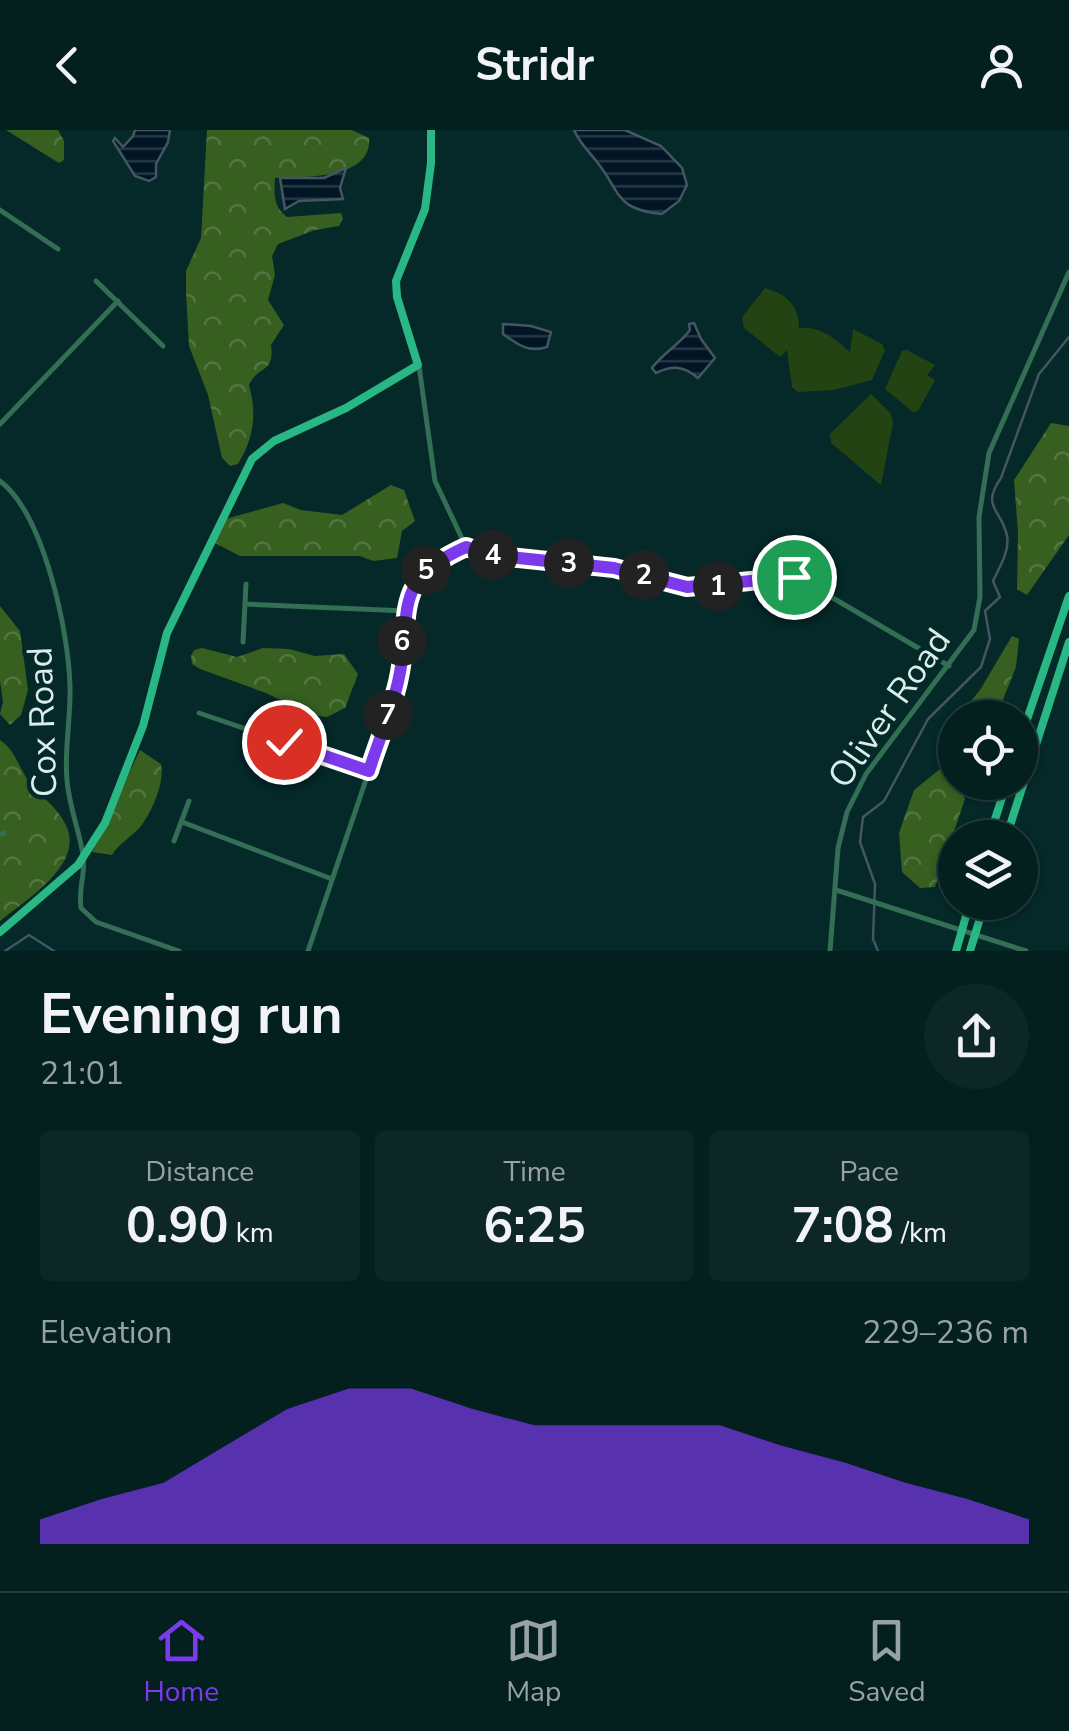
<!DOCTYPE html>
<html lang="en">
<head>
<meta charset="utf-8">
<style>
	:root { --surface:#031f1e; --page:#0d2727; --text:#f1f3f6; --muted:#97a2a4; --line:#243d3c; --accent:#7c3aed }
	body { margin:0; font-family:"Nunito Sans",sans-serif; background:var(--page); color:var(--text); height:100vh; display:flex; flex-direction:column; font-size:38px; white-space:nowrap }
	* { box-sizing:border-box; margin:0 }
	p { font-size:32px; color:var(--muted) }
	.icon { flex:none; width:55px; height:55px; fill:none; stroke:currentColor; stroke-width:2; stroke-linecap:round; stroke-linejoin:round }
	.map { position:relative; height:821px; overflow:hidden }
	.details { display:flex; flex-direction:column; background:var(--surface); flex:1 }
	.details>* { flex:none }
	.fabs { position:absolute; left:938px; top:570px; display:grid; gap:20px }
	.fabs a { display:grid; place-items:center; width:100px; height:100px; border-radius:50%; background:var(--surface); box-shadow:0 2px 8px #0004,0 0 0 2px var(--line); font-size:50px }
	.pin { position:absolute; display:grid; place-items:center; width:85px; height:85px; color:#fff; margin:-42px; border:5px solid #fff; border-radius:50%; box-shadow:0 2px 10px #0007 }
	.km { position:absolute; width:50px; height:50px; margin:-25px; border-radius:50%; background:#222; color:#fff; font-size:28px; line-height:50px; text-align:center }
	.round { display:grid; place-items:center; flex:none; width:105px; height:105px; border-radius:52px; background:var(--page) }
	.summary { display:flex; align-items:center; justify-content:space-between; height:170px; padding:0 40px }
	h1 { font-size:55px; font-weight:700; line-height:75px }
	.metrics { display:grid; grid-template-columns:repeat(3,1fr); gap:15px; height:170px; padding:10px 40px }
	.metrics div { display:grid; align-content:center; border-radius:10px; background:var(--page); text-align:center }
	.metrics b { font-size:50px; font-weight:700 }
	.metrics small { font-size:28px; font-weight:400 }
	.metrics p { font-size:28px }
	.chart { height:280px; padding:20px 40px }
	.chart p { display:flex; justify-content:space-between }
	.chart svg { width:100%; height:180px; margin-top:10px; fill:var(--accent); opacity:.7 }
	header { display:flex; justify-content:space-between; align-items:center; height:130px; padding:0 40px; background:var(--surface); font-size:45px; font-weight:700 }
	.dock { display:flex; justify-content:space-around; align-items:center; height:140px; border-top:2px solid var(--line); background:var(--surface); font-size:28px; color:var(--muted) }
	.dock a { display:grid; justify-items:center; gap:5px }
	.dock .selected { color:var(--accent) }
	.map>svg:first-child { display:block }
</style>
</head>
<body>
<header><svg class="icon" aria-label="back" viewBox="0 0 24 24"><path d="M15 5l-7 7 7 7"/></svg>Stridr<svg class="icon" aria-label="person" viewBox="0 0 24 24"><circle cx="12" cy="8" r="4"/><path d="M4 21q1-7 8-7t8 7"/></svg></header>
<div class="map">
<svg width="1069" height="821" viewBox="0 0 1069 821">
	<defs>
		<pattern id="forest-crowns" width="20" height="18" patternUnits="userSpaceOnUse" patternTransform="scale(2.5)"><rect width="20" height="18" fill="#365f20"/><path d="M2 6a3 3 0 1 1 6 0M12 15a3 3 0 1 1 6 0" fill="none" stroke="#527641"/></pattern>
		<pattern id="water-rules" width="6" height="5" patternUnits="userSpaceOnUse" patternTransform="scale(2.5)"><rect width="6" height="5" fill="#021525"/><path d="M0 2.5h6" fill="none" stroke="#263745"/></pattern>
	</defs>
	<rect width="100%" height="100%" fill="#042928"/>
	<g fill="url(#forest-crowns)">
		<polygon points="6,0 58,0 64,11 64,30 59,33"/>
		<path d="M207,0H352L369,8C373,50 302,47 275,48C274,64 273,77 287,87L341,83L343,89L339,96L315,100L278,114L272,126L275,145L268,170L284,195L271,215C275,244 258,235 249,255C257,284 254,308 238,334L230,336L222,328L208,265L189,216L186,163V141L201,108Z"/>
		<polygon points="1051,293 1069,296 1069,405 1027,465 1017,459 1018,403 1014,350"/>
		<polygon points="391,355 404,360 415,391 402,401 397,428 373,431 360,426 240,426 211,411 220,392 229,388 283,373 301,380 342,385"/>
		<polygon points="0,476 20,501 28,560 21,585 10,595 0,584 3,572 0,551"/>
		<polygon points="1012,506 1019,509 1016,537 1000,577 981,587 958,587 980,560"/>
		<polygon points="202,518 237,527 263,518 289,519 315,526 344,524 358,544 345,578 327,587 313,585 266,563 200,539 192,534 191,526 194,520"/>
		<path d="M0,610C17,621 18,639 31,654C43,668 58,678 66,695C85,735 25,770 0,791Z"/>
		<path d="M140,620L161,634C165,652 152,682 141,696C132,707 119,713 112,725L92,722Z"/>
		<polygon points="940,639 955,644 955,652 959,653 965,669 935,757 920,758 902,742 899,703 914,660"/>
	</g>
	<g fill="#234412">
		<path d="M765,158C786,164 799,175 799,198C821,196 835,209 850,222L853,199L882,214L885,220L872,250L834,260L798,262L792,257L787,220L780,227L744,198L742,187Z"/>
		<polygon points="907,220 935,235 927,245 935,250 918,281 913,282 885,259 902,221"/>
		<polygon points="871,264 891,284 893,293 881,355 831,313 830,304"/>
	</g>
	<g fill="url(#water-rules)" stroke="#435661" stroke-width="2.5">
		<polygon points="135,0 170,0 168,12 156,34 156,47 149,51 135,46 113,11 115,8 123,17 133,6"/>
		<path d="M574,0H625L661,16L682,38L687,55L679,71L662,84C614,79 622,63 597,32C588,20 580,14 574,0Z"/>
		<polygon points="346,38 340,58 343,69 299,71 285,79 280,48 324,48"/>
		<path d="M694,193L701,209L715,228L698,248C684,236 673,235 656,243L652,238C663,223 679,215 690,200L689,194Z"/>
		<path d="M503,194L531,196L551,202L547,217C529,223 518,215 503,204Z"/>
	</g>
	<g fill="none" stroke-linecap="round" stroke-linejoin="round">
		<g stroke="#435661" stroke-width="2.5">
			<polyline points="5,821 29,805 54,821"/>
			<path d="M878,821L873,809L875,754L860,712L863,687L884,671L928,589L981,537L990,509L985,481L1000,467L993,451C999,438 1010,421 1007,406C1002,379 980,378 1001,348L1039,244L1069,207"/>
		</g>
		<g stroke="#336e55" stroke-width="5">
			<polyline points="0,80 58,119"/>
			<polyline points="96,151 163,216"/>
			<polyline points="419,236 435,351 466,417 490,425 626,440 687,457 797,447 949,536"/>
			<polyline points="0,294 118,171"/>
			<path d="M0,351C44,384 69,503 70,557C71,588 64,619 67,650C69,677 79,699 83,725C86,742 78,760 81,778L96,792L179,821"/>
			<polyline points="245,474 406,481"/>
			<polyline points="243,512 246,454"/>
			<polyline points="199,583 369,641"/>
			<polyline points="182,692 332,749"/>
			<polyline points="0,704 4,703"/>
			<polyline points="174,711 189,671"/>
			<polyline points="836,760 1026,821"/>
			<polyline points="308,821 396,561 406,478 427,439 444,426 465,418"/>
			<polyline points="830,821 838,718 847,682 866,644 974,500 980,467 979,387 989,323 1069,142"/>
		</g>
		<g stroke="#29b885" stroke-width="8">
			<polyline points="1020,610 1069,466"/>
			<polyline points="989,708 1007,652"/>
			<polyline points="1006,708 1069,512"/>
			<polyline points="0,802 78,735 105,693 143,596 167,503 252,329 274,311 346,278 418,235 397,167 396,151 425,79 431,33 431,0"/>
			<polyline points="956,821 970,772"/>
			<polyline points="970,821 985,772"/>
		</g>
	</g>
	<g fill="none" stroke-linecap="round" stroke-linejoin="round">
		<defs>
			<path id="route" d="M284,612L369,641C378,612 391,582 398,552C414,485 387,452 466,417L490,425L614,438L687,457L794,447"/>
		</defs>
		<use href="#route" stroke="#fff" stroke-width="20"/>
		<use href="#route" stroke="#7c3aed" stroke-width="12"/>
	</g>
	<g text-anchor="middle" stroke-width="9" stroke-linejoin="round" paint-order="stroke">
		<g font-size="35" fill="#daeeec" stroke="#042928">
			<text transform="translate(889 578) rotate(-55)" y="12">Oliver Road</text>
			<text transform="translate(42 592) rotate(-92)" y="12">Cox Road</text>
		</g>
	</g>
</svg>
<div class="fabs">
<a><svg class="icon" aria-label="locate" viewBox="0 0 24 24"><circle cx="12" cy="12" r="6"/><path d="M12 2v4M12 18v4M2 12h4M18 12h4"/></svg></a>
<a><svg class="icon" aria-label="layers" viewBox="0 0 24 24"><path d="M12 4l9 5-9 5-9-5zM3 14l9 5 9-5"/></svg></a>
</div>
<div class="pin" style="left:794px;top:447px;background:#1e9e55"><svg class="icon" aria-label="arrive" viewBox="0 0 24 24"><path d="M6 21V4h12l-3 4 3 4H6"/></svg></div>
<div class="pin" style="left:284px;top:612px;background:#d93025"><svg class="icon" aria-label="check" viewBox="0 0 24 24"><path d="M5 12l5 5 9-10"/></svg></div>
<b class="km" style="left:718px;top:456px">1</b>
<b class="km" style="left:644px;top:445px">2</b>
<b class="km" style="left:569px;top:433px">3</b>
<b class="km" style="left:493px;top:425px">4</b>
<b class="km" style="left:426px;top:440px">5</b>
<b class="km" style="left:402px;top:511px">6</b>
<b class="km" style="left:388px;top:585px">7</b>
</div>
<section class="details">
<div class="summary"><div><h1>Evening run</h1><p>21:01</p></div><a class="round"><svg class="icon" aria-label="share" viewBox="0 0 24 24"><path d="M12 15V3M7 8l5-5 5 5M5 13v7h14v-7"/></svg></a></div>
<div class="metrics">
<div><p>Distance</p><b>0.90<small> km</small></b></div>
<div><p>Time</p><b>6:25</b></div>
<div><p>Pace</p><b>7:08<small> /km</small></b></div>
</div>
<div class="chart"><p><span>Elevation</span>229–236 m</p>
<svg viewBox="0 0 160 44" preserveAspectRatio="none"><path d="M0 44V38L10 33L20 29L30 20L40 11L50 6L60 6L70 11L80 15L90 15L100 15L110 15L120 20L130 24L140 29L150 33L160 38V44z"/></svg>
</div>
</section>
<nav class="dock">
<a class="selected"><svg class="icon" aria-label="home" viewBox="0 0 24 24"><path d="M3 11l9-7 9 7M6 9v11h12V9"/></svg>Home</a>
<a><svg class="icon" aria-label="map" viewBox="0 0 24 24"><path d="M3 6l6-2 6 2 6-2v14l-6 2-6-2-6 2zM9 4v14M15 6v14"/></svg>Map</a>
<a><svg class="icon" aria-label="saved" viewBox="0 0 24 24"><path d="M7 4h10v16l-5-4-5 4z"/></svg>Saved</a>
</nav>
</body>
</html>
